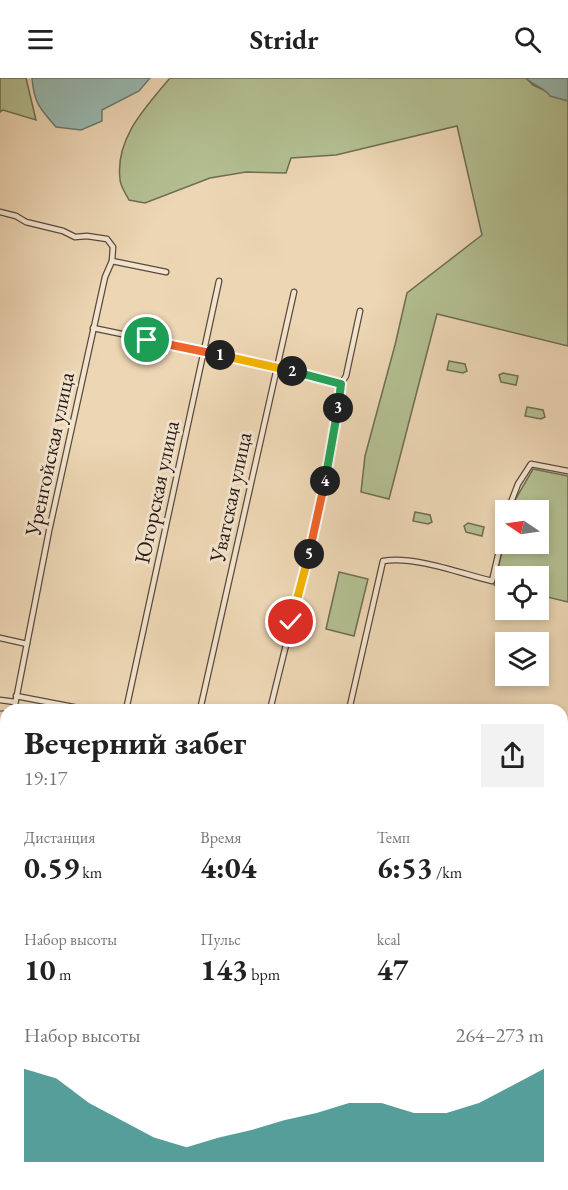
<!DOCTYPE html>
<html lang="ru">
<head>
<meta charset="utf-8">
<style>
	:root { --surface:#fff; --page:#f2f2f2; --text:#222; --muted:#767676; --accent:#0f766e }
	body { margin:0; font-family:"EB Garamond",serif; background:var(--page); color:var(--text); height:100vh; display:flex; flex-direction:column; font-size:22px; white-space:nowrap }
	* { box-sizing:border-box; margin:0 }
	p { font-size:20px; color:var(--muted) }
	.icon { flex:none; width:33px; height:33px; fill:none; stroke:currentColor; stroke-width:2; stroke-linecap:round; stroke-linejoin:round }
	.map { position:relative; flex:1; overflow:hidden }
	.sheet { position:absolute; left:0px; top:626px; width:568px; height:488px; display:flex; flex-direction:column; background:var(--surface); border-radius:18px 18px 0 0; box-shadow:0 3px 9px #0003 }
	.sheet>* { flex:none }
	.needle { width:39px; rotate:283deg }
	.controls { position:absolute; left:495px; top:422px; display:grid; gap:12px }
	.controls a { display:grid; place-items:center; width:54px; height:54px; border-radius:0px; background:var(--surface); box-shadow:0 3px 9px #0003; font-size:30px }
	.pin { position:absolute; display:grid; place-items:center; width:51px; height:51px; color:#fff; margin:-26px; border:3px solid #fff; border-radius:50%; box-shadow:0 2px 6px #0007 }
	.km { position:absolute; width:30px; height:30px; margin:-15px; border-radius:50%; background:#222; color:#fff; font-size:16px; line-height:30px; text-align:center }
	.round { display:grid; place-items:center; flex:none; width:63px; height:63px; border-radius:0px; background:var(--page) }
	.headline { display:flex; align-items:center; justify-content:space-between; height:102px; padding:0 24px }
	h1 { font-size:33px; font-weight:700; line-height:45px }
	.stats { display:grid; grid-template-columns:repeat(3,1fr); gap:9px; height:102px; padding:6px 24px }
	.stats div { display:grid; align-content:center }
	.stats b { font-size:30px; font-weight:700 }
	.stats small { font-size:16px; font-weight:400 }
	.stats p { font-size:16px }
	.chart { height:168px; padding:12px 24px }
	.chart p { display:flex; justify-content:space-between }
	.chart svg { width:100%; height:108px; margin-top:6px; fill:var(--accent); opacity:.7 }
	header { display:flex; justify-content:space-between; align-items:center; height:78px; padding:0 24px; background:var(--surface); font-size:27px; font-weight:700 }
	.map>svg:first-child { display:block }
</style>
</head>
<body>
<header><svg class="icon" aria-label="menu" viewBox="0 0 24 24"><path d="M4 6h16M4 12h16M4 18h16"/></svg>Stridr<svg class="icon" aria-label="search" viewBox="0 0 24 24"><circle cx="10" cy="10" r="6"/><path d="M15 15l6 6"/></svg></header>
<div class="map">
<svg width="568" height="1112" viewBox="0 0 568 1112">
	<rect width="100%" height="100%" fill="#edd6b4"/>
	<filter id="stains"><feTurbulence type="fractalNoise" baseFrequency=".00333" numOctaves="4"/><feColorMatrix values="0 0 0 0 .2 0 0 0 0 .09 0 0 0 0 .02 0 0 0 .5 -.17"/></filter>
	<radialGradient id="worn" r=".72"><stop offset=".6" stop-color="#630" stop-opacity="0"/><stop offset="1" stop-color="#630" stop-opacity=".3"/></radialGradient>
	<g fill="#b3bf91" stroke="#6e6d54" stroke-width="1.5">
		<polygon points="0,0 26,0 36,42 3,32 0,34"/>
		<path d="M170,0H526L533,7L568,23V268L437,236L389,421L361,414L365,378L395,267L407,215L482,157L457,48L336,77L291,80L286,95L246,94L210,100L145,125L129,122C126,116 120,108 120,101C115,60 146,29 170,0Z"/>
		<polygon points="449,283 465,286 467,293 463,295 447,292"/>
		<polygon points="503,295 518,298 516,307 501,304 499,297"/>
		<polygon points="527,329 543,332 545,339 541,341 525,338"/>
		<polygon points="533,391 568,398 568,524 539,517 538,498 506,498 505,510 494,507 505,461 506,465 538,465 538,432 513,432 515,422"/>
		<polygon points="415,434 430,437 432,444 428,446 413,443"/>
		<polygon points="468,445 484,449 482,458 466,454 464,448"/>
		<polygon points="339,494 368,501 354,558 326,551"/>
	</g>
	<g fill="#99b9b0" stroke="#6c7a73" stroke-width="1.5">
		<path d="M32,0H150L139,13L102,32V43L81,52L56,49C40,31 34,25 32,0Z"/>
		<path d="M526,0H568V23L550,18C544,9 534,8 526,0Z"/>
		<polygon points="6,675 6,1064 0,1043 0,679"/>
		<polygon points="563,819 568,820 568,1112 130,1112 128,1107 562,1107"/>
		<polygon points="18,1107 95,1107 97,1112 20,1112"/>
	</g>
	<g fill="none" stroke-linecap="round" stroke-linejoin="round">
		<g stroke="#6c7a73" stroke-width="1.5">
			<polyline points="0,633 6,633"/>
			<polyline points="0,1105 6,1103"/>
		</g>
		<defs>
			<g id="street">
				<polyline points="0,134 16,138 26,144 63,153 75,159 87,158 107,161 113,169 112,183"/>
				<polyline points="93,250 276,288 341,306"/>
				<polyline points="508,432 518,406 531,386 568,393"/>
				<polyline points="0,560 27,566"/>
				<polyline points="16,618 89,632"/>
				<polyline points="0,622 15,624"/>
				<polyline points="14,632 49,453 105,199 112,183 166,194"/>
				<polyline points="126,632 219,203"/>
				<polyline points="200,632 294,214"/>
				<path d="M270,632C296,524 326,417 341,306L346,298L360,233"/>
				<path d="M349,632L383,483C416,478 459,495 492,503L506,443"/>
				<polyline points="562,799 568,801"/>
				<polyline points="0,1066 6,1087"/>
				<polyline points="12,1107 13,1112"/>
				<polyline points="108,1107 110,1112"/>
			</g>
			<g id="secondary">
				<polyline points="0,652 6,654"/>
				<polyline points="562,787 568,788"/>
			</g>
		</defs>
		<use href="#street" stroke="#594a3e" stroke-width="7"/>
		<use href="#secondary" stroke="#281b17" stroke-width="9"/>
		<use href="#street" stroke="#f3e4ce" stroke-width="4.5"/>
		<use href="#secondary" stroke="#f3e4ce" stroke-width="7"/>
	</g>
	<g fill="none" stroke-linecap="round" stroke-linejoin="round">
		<defs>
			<polyline id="split-1" points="147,262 220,277"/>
			<polyline id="split-2" points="220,277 292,293"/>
			<polyline id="split-3" points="292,293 341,306 338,330"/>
			<polyline id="split-4" points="325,403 338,330"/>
			<polyline id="split-5" points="309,476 325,403"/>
			<polyline id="split-6" points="291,544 309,476"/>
		</defs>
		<use href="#split-1" stroke="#fff" stroke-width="12"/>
		<use href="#split-2" stroke="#fff" stroke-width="12"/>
		<use href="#split-3" stroke="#fff" stroke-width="12"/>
		<use href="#split-4" stroke="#fff" stroke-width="12"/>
		<use href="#split-5" stroke="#fff" stroke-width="12"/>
		<use href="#split-6" stroke="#fff" stroke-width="12"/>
		<use href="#split-1" stroke="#f0652b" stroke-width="8"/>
		<use href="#split-2" stroke="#f5b400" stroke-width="8"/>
		<use href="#split-3" stroke="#22a559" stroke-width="8"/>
		<use href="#split-4" stroke="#22a559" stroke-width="8"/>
		<use href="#split-5" stroke="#f0652b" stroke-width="8"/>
		<use href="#split-6" stroke="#f5b400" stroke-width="8"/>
	</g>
	<g text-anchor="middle" stroke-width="6" stroke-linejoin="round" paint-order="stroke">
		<g font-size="22" fill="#281b17" stroke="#f3e4ce">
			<text transform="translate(49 376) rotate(-78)" y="8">Уренгойская улица</text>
			<text transform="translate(156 414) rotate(-78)" y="8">Югорская улица</text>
			<text transform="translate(230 419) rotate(-78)" y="8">Уватская улица</text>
		</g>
	</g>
	<rect width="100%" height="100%" filter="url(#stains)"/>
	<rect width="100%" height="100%" fill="url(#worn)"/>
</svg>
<div class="controls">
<a><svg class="needle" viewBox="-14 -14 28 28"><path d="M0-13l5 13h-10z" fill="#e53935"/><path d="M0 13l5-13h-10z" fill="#767676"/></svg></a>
<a><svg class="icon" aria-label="locate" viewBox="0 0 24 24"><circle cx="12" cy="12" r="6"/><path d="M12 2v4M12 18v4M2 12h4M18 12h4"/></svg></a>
<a><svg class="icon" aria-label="layers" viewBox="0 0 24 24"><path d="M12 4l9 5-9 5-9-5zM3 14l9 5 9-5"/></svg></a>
</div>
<div class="pin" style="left:147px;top:262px;background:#1e9e55"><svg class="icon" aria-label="arrive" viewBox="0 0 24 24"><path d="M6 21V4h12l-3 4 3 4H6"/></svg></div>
<div class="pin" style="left:291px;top:544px;background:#d93025"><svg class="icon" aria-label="check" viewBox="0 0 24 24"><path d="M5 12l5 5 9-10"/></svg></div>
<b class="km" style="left:220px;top:277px">1</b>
<b class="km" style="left:292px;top:293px">2</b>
<b class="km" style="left:338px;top:330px">3</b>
<b class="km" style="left:325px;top:403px">4</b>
<b class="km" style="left:309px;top:476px">5</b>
<section class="sheet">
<div class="headline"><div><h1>Вечерний забег</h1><p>19:17</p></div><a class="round"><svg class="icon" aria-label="share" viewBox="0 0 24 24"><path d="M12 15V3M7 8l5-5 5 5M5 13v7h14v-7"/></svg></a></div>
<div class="stats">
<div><p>Дистанция</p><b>0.59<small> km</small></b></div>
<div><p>Время</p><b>4:04</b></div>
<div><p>Темп</p><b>6:53<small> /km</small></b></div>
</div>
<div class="stats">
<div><p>Набор высоты</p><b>10<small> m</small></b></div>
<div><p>Пульс</p><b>143<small> bpm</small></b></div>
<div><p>kcal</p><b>47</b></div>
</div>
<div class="chart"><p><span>Набор высоты</span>264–273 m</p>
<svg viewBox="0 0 160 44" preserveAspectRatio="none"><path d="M0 44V6L10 10L20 20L30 27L40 34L50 38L60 34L70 31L80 27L90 24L100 20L110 20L120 24L130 24L140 20L150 13L160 6V44z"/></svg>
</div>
</section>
</div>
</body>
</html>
